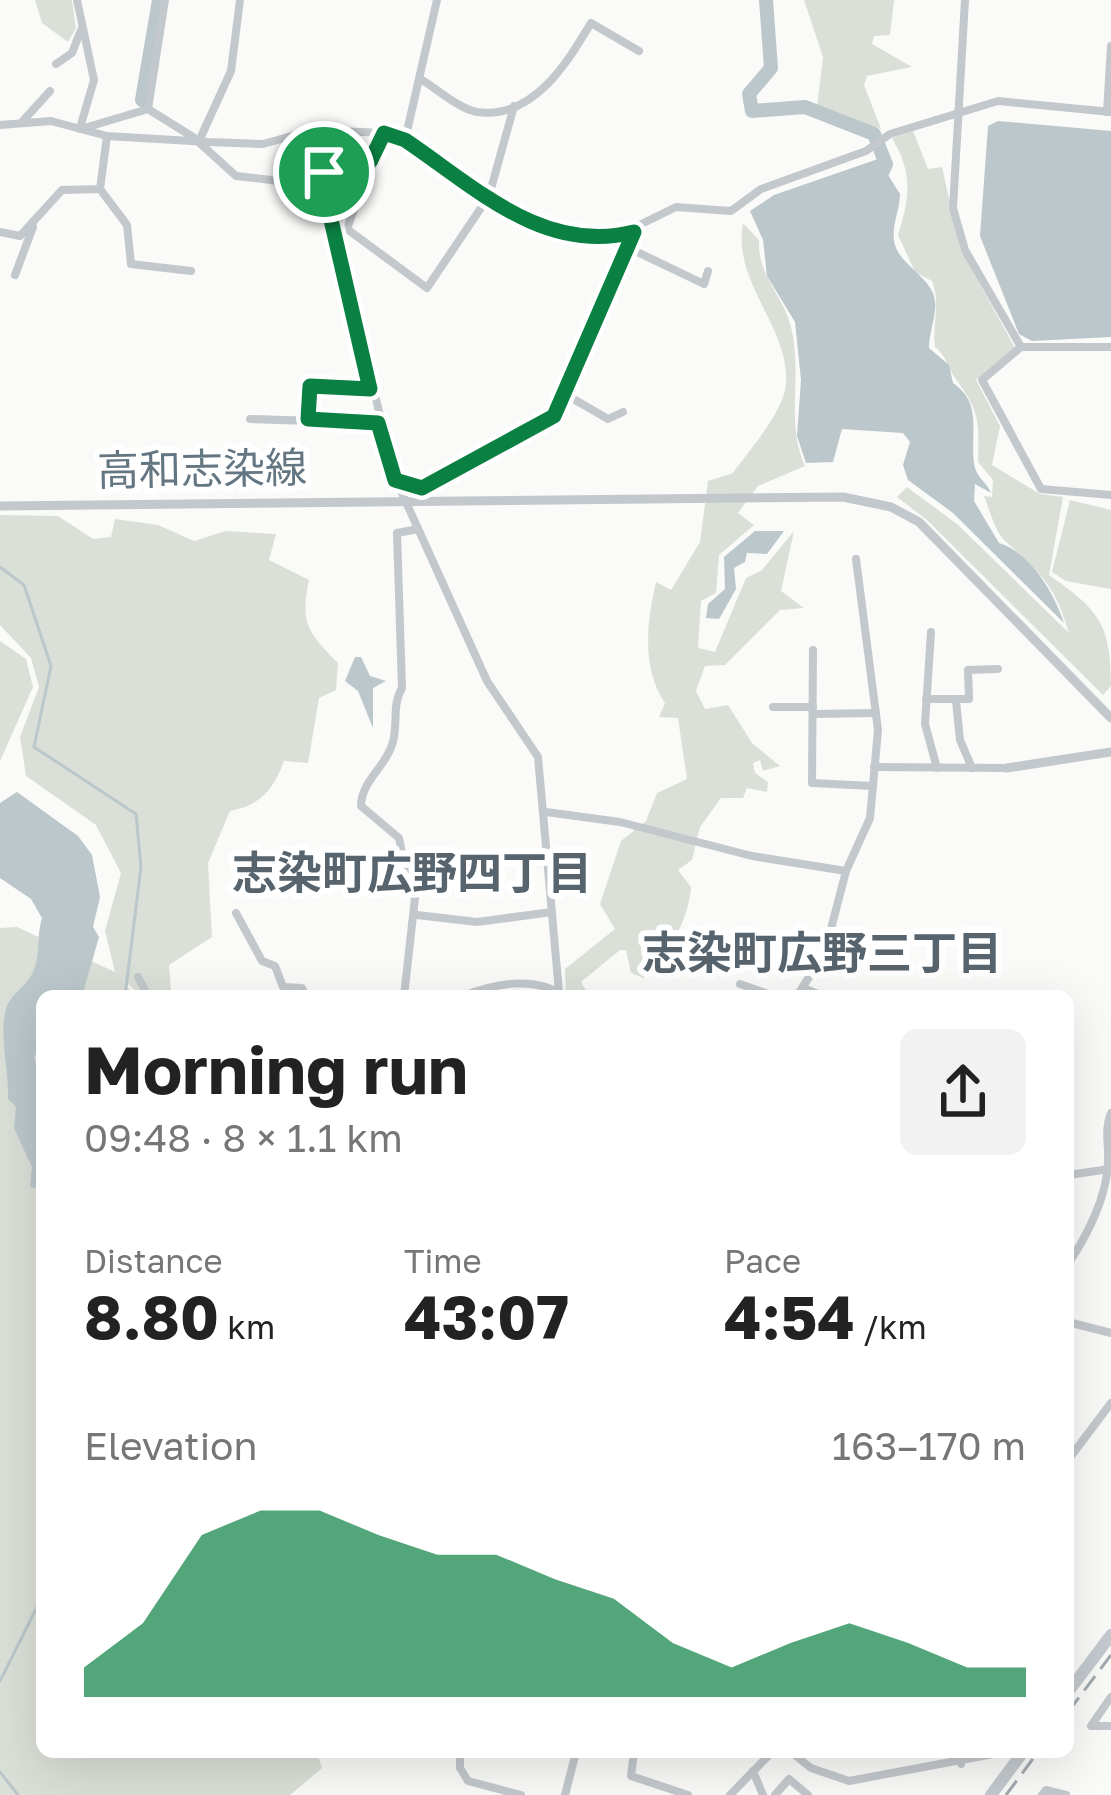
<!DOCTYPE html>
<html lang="en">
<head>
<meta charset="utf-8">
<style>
	:root { --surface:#fff; --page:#f2f2f2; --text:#222; --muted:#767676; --accent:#0b8043 }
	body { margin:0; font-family:"Golos Text","Noto Sans JP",sans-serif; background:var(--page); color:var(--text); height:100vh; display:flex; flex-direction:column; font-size:45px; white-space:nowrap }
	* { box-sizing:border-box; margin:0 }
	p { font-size:39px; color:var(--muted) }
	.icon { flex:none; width:66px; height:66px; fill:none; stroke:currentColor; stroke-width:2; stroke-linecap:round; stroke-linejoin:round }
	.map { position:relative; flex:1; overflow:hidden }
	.details { position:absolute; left:36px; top:990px; width:1038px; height:768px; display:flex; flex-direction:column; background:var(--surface); border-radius:18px; box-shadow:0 12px 48px #0002 }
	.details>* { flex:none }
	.pin { position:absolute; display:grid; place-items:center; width:102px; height:102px; color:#fff; margin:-51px; border:6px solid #fff; border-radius:50%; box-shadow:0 3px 12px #0007 }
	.round { display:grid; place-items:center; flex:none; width:126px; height:126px; border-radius:18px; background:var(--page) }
	.overview { display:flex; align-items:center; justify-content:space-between; height:204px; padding:0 48px }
	h1 { font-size:66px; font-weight:700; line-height:90px }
	.metrics { display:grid; grid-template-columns:repeat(3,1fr); gap:18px; height:204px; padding:12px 48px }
	.metrics div { display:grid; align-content:center }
	.metrics b { font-size:60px; font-weight:700 }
	.metrics small { font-size:33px; font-weight:400 }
	.metrics p { font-size:33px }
	.chart { height:336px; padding:24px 48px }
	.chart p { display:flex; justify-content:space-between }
	.chart svg { width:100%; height:216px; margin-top:12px; fill:var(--accent); opacity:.7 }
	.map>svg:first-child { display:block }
</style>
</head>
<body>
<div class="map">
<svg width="1111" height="1795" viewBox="0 0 1111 1795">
	<rect width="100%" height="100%" fill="#fafaf8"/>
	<g fill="#dadfd7">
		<polygon points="35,0 72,0 76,28 68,42 42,23"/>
		<polygon points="804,0 894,0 890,35 874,36 872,44 912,67 867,76 864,85 881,129 817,107 823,57"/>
		<path d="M913,131L928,169L942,167L960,248L1015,348L976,380L1000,426L992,465L1040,494L1063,497L1049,575C1099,610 1111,624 1111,686L1103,695L927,520L897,497L907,487L957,524L1069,633C1055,585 1040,572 1004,540C995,531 989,508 984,496L992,497L993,480L978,462C979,420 980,413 956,379C947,367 948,358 935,347C932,322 941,305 932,281L915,272L898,235C910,197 913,173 892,138Z"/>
		<path d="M743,223L759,240C757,276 783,294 791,327C803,373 785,423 805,466L758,486L738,513L754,525L719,555L716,593L701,601L698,648L715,652L746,578L762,570L794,531L781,591L804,608L780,610L725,665L705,666L696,691L705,709L728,705L752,743L780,766L763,771L760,760L753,763L755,773L768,782L767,792L747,788L743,798H721L700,827L692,860L678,870L691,887C689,918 668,958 644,978L631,973L626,950H620L581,982L589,996H566L565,969L615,929L600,904L621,841L646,821L657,793L687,779L678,718L659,717L665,703C641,668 647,622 656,582L671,590L700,542L708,481L733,473C750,449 783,413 786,384C790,327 732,283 743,223Z"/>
		<polygon points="1070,500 1111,510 1111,589 1066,581 1052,572"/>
		<path d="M0,515L58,516L93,539L111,537L115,519L158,525L194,541L226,531L276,534L269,560L309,580C300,624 308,632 338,663L336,690L319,698L308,763L284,761C273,790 261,805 230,811L208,863L212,937L169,965L171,992L142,996L123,980L134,996H42V1752H317L322,1768L290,1795H0V928L17,927L115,972L105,931L121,873L96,825L26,776L20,737L39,687L31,658L0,625Z"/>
		<polygon points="0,641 26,659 33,687 0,761"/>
	</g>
	<g fill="#bbc7cb">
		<polygon points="998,121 1111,131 1111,337 1032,341 1019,334 980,236 988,126"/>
		<path d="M878,159L900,194C900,212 888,232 897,250C906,268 933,280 935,301C937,313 929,333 929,348L949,365L953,383C985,405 968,436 975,468C978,478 987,483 991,493L975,484L974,501L999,543C1031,553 1054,593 1064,623L953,513L908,480L903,465L910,442L903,433L842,429L833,462L806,463L797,436L801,380L795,322L767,276L763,240L750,211L774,195Z"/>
		<polygon points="755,531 784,531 767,554 747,553 745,562 734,568 736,589 719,619 706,618 708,604 725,589 724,557"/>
		<polygon points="355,657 361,657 370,676 386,681 373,688 373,728 358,691 345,681"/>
		<path d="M17,792L78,836L92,855L100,897L93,927L99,937L82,996H42V1038L34,1058L42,1084V1189L30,1187L32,1167L14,1128L16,1107L8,1099C9,1069 0,1044 5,1013C9,993 23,991 32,974C41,957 36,938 42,918L31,899L0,878V803Z"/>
	</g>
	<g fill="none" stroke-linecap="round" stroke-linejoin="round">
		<g stroke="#bbc7cb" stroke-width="3">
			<polyline points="0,567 24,585 51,666 34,747 136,814 141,867 125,996"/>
			<polyline points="0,1681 42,1597"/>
			<polyline points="0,1772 18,1795"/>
		</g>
		<g stroke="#bbc7cb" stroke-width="14">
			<polyline points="766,0 771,68 749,94 752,111 805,107 874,134 886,164 881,175"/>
			<polyline points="142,100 159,0"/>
		</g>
		<g stroke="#c3c8cc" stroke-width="8">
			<polyline points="77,0 94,80 80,128"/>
			<polyline points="965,0 953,208 965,250 1021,347"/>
			<polyline points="56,64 72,53 81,30"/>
			<path d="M419,78C436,88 459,109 477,112C533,120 567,63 591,23L639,51"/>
			<polyline points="148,109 165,0"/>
			<polyline points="1107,112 1111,46"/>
			<polyline points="22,122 50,91"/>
			<polyline points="0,125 51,121 107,136 208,142 263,144 313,130 384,133 405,140 545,231 615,237 676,207 731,211 761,189 866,151 890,134 998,101 1111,112"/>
			<polyline points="81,129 148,109 193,137 236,176 279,181 371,162 384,133"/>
			<polyline points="405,140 437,0"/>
			<polyline points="199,141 231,71 240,0"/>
			<polyline points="371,162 347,229 427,288 489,196 514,106"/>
			<polyline points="320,173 396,480 487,681 538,757 559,992"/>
			<polyline points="100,189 127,225 131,264 191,271"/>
			<polyline points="0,232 20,236 62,190 100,189 107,136"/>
			<polyline points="631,249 704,284 708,271"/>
			<polyline points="15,275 33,227"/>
			<polyline points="1111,347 1021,347 982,380 1041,489 1111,495"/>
			<polyline points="563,393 608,419 623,412"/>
			<polyline points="250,419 378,423"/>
			<polyline points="308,419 310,386 370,389"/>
			<polyline points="396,480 422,488 554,416 634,232"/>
			<polyline points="931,632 925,724 937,768"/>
			<polyline points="813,650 812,783 873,786"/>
			<polyline points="926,699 969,699 968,670 998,669"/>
			<polyline points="956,701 960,740 972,768"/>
			<polyline points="773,707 813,707"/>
			<polyline points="813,714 876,713"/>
			<polyline points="874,767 1007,768"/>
			<polyline points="546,812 620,822 752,856 846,871"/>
			<polyline points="236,913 262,961 275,966 283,987 302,988 305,996"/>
			<polyline points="417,915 477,922 552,912"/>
			<polyline points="138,977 148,996"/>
			<polyline points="740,984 774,996"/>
			<polyline points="803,988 823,996"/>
			<path d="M404,996L416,889L407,878L399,838L361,806C361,782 385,767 392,745C399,725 391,707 402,688L397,533L418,529"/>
			<path d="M463,996C493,984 536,975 563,996"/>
			<polyline points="797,996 825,952 846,871 870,818 878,730 856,559"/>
			<polyline points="1068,1175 1110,1169"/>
			<path d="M1068,1264C1087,1236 1107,1197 1108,1162C1109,1144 1104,1130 1111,1113"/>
			<polyline points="1068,1322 1111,1333"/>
			<polyline points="1068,1460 1111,1403"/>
			<polyline points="1111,1697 1091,1726 1111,1726"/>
			<polyline points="460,1752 460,1768 468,1781 521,1795"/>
			<polyline points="634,1752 631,1776 688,1795"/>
			<polyline points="791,1752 811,1768 849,1781 1004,1752"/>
			<polyline points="957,1752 961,1764"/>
			<polyline points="753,1771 763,1795"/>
			<polyline points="565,1795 576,1752"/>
			<polyline points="730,1795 772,1752"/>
			<polyline points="775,1795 789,1779 808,1795"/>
			<polyline points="1042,1795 1046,1790 1066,1795"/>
		</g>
		<g stroke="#c3c8cc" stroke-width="9">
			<polyline points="0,506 843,497 891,507 919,522 1111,718"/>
			<polyline points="1007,768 1111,752"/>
		</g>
		<g stroke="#c3c9ce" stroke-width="12">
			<polyline points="1068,1692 1111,1635"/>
			<polyline points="991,1795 1023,1752"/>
		</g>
		<g stroke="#a2aab0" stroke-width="3" stroke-dasharray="18 9" stroke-linecap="butt">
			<polyline points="1068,1712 1111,1655"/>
			<polyline points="1006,1795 1038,1752"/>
		</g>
	</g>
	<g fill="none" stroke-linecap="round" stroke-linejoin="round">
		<defs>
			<path id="route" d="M384,133L405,140C475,187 544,255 634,232L554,416L422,488L395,480L378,423L308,419L310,386L370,389L320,172L370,162Z"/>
		</defs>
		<use href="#route" stroke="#fff" stroke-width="24"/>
		<use href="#route" stroke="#0b8043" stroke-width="15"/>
	</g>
	<g text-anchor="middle" stroke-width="12" stroke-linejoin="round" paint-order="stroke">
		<g font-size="42" fill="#657683" stroke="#fff">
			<text transform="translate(202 469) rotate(-1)" y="15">高和志染線</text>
		</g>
		<g font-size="45" font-weight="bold" fill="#57646e" stroke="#fff">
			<text x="412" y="889">志染町広野四丁目</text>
			<text x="822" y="969">志染町広野三丁目</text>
		</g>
	</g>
</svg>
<div class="pin" style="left:324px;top:172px;background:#1e9e55"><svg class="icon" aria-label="arrive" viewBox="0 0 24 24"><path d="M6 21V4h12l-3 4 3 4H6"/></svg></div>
<section class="details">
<div class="overview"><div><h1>Morning run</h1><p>09:48 · 8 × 1.1 km</p></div><a class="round"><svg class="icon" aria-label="share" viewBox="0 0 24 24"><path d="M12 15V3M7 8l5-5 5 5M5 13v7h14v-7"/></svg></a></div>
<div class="metrics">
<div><p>Distance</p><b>8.80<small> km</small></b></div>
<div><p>Time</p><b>43:07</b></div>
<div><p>Pace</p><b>4:54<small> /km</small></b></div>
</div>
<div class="chart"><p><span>Elevation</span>163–170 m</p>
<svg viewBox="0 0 160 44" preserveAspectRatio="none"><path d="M0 44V38L10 29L20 11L30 6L40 6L50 11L60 15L70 15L80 20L90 24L100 33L110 38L120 33L130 29L140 33L150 38L160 38V44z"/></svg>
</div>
</section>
</div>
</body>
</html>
